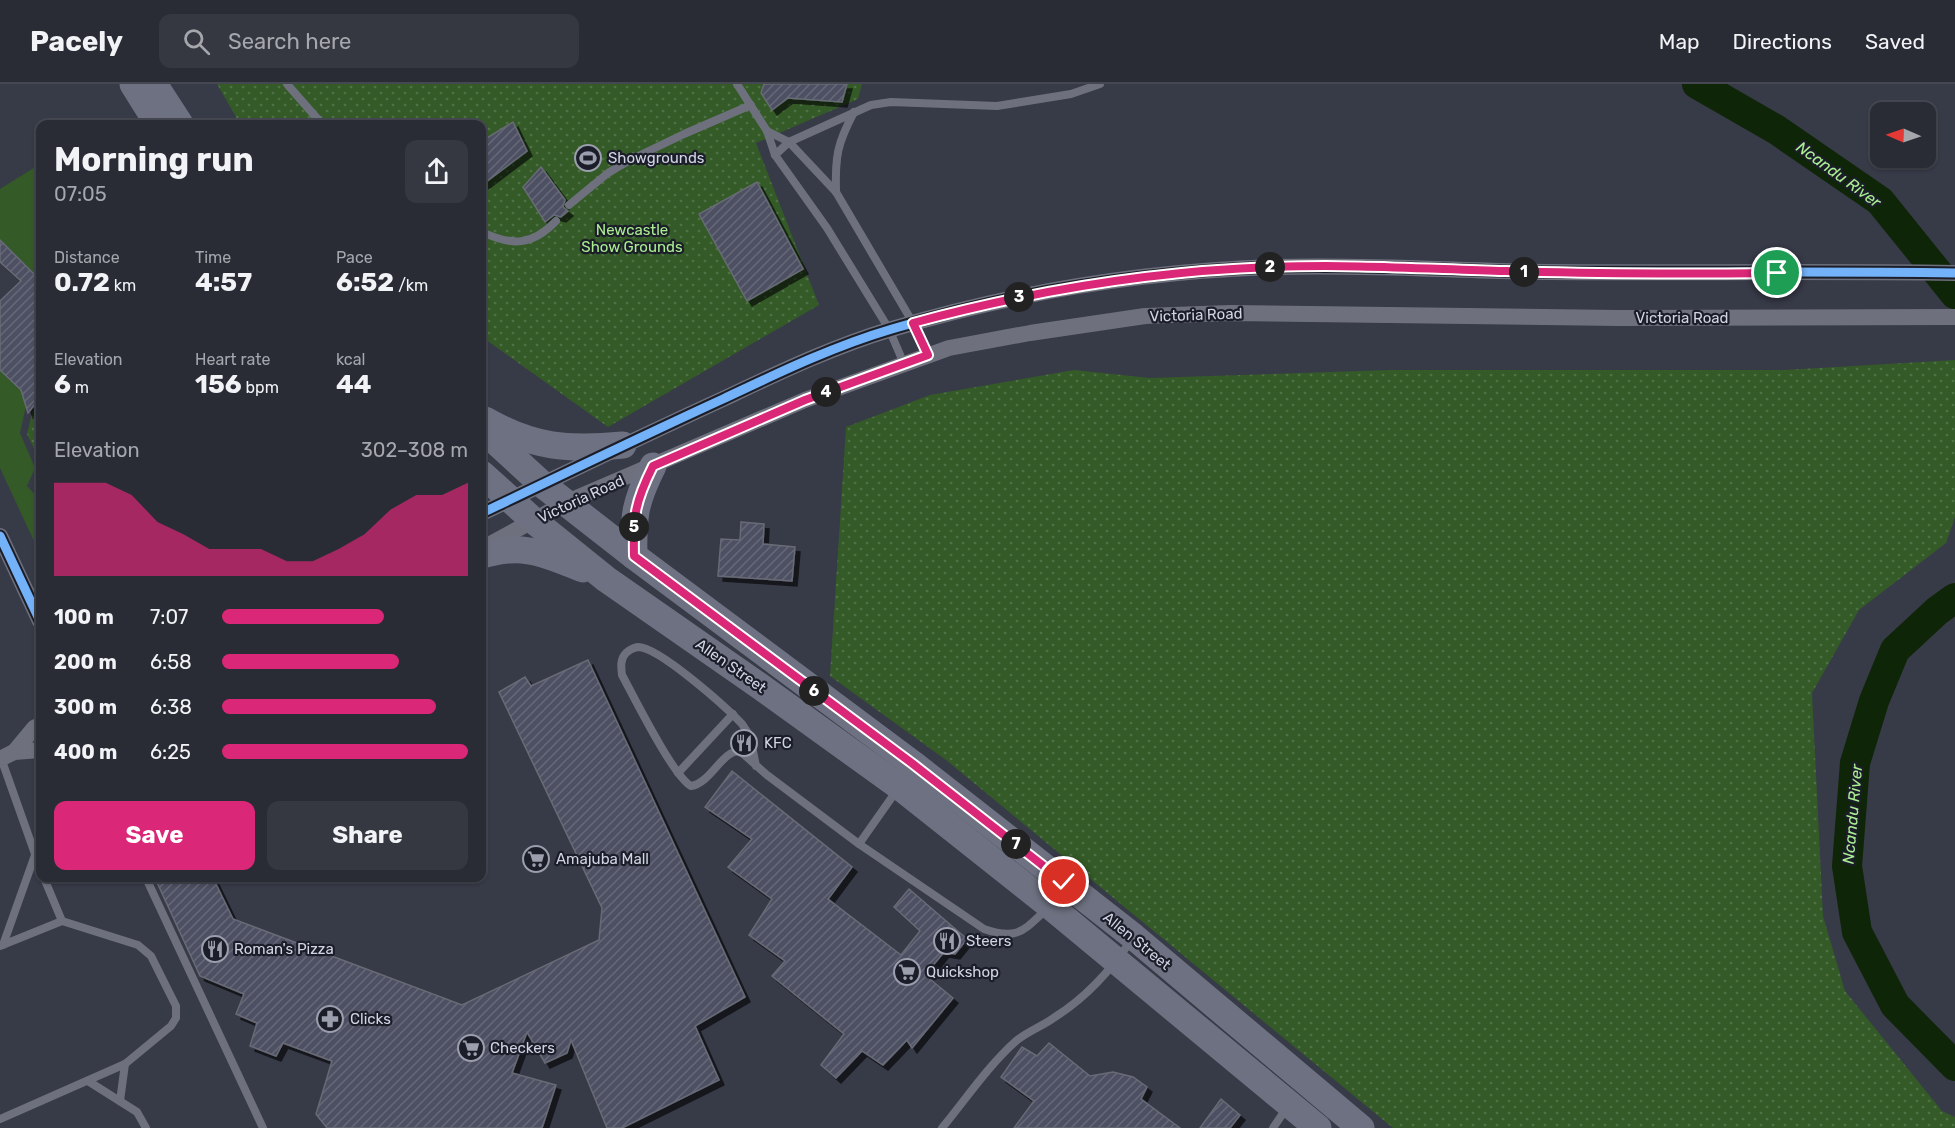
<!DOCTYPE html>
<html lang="en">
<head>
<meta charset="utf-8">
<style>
	:root { --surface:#292c35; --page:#353841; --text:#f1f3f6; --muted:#a5a7ad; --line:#454850; --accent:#db2777 }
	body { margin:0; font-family:Rubik,sans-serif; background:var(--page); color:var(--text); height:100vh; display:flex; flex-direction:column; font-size:22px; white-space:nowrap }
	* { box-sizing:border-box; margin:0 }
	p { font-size:20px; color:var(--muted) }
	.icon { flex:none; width:33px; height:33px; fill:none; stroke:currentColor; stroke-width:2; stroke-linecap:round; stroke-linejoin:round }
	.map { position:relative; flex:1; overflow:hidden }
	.details { position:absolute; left:36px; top:36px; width:450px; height:762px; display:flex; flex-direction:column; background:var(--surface); border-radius:12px; box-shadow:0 2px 4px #0004,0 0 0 2px var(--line) }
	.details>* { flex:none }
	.needle { width:39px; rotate:272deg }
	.fabs { position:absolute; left:1870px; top:18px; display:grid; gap:12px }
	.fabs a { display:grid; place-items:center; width:66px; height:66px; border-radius:12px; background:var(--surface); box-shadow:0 2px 4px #0004,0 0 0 2px var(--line); font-size:30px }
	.pin { position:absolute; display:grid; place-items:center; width:51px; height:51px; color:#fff; margin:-26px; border:3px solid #fff; border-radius:50%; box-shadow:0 2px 6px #0007 }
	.km { position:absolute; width:30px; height:30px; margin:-15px; border-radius:50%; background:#222; color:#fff; font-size:16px; line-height:30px; text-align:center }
	.round { display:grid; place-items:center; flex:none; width:63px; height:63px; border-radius:12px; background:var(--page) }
	.overview { display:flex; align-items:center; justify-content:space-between; height:102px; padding:0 18px }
	h1 { font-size:33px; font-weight:700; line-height:45px }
	.stats { display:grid; grid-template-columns:repeat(3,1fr); gap:9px; height:102px; padding:6px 18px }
	.stats div { display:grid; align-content:center }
	.stats b { font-size:26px; font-weight:700 }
	.stats small { font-size:16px; font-weight:400 }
	.stats p { font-size:16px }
	.chart { height:168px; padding:12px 18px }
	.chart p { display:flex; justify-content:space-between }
	.chart svg { width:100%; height:108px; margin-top:6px; fill:var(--accent); opacity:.7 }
	.primary-button { display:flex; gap:12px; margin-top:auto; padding:12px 18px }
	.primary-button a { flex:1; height:69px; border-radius:12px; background:var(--accent); color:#fff; font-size:24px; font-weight:700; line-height:69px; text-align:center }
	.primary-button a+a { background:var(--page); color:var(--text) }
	ul { padding:0 18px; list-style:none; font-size:20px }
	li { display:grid; grid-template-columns:96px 72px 1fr; align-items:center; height:45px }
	li i { height:15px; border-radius:8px; background:var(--accent) }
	header { display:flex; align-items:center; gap:36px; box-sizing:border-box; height:84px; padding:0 30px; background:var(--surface); border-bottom:2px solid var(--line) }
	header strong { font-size:28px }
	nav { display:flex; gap:33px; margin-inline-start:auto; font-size:21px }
	.search { width:420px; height:54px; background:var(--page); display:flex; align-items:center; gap:15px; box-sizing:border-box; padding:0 21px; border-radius:12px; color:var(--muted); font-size:22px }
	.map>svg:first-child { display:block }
</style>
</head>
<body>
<header>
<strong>Pacely</strong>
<div class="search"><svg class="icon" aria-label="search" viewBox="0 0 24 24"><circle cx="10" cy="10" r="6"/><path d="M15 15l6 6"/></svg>Search here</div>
<nav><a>Map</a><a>Directions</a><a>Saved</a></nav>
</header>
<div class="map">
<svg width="1955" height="1044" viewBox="0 0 1955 1044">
	<defs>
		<pattern id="park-dots" width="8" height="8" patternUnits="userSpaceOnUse" patternTransform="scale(1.5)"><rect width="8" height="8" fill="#345a27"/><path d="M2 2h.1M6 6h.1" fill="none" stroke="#507146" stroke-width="1.8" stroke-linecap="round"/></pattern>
		<pattern id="building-hatch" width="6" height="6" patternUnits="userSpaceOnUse" patternTransform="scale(1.5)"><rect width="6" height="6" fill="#4d5062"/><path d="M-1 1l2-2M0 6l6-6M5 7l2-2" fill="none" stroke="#666878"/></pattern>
		<filter id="shadow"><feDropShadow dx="5" dy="5" stdDeviation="0" flood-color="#0009"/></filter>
	</defs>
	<rect width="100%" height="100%" fill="#373a47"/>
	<g fill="#345a27">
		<polygon points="40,80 40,192 38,194 0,156 0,105"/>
		<polygon points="0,286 21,306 26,322 20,349 35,384 27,402 40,416 40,470 0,384"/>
	</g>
	<g fill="url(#park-dots)">
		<polygon points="217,0 862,0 858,15 756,59 819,221 608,343 482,253 482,40 240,40"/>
		<polygon points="1955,276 1955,433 1946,459 1859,526 1812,609 1823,832 1845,907 1942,1027 1955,1033 1955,1044 1393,1044 946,676 830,592 846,343 930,311 1074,286 1150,294 1389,286 1785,286"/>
		<polygon points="40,314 40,337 35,343 40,348 40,378 27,350 34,321"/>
	</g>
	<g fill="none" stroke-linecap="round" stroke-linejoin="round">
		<g stroke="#0f2508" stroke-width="30">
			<polyline points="1697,0 1777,46 1880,117 1955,210"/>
			<polyline points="1955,514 1937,527 1895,566 1874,617 1855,679 1847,782 1857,848 1895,921 1955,982"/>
		</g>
	</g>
	<g fill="url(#building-hatch)" stroke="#686b76" stroke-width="1.5" filter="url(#shadow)">
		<polygon points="764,0 847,0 842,18 788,14 772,26 761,9"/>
		<polygon points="513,38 527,67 482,101 482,57"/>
		<polygon points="541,83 565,116 563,123 568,127 561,133 554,131 545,138 523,103"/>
		<polygon points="757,98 803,185 747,217 699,130"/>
		<polygon points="0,156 40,196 40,314 28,329 21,306 0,286 0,217 21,197 0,178"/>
		<polygon points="741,438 764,440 763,460 795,463 792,497 718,492 721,455 740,456"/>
		<polygon points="588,576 745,913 695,942 719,996 622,1044 607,1044 571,956 567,969 545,979 527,948 512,989 556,1001 542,1044 327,1044 316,1030 332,977 283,959 276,972 250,962 257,939 236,930 244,910 200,892 155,794 213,794 233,835 462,921 599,856 602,824 499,608 525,593 531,602"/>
		<polygon points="732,687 852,783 828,815 901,871 920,847 894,823 909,805 967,855 955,870 944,868 925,891 953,914 912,964 907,956 883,981 862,967 836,994 821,981 844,950 772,892 785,877 749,851 772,815 728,783 752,755 705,723"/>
		<polygon points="1049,959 1090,992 1113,988 1133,993 1147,1003 1141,1015 1180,1044 1014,1044 1034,1017 1001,993 1022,963 1037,972"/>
		<polygon points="1221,1015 1240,1031 1230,1044 1200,1044"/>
	</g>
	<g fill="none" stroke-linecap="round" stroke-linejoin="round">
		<g stroke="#6e717d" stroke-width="8">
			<polyline points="287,0 322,40"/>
			<polyline points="737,0 767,47 775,71 827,144 889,245 904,280"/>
			<polyline points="767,47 789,58 836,108 913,239 929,271"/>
			<polyline points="775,71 789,58 871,21 891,18 997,22 1071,10 1100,0"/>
			<path d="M836,108C835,73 837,60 854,28"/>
			<polyline points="569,121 608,89 628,77 684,50 751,21"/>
			<path d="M482,148C512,162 532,162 556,137"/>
			<polyline points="1,674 40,784"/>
			<path d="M756,682L750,652L742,640C726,623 659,563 638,563C633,564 629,566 626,569C620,575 621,583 622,591C634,613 673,692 691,702C711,699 722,666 740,667L767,691L859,760L984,845C1018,857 1024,846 1047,825"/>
			<polyline points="678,689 733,630"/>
			<polyline points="859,760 897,706"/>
			<polyline points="146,794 263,1044"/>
			<polyline points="3,861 35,771"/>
			<polyline points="0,862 62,837 44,794"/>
			<polyline points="88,997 137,1028 146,1044"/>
			<polyline points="120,1017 125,980"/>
			<polyline points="0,1035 125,980 171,942 176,934 176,922 151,872 138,861 62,837"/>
			<path d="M942,1044C966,1015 988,982 1016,957C1028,947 1043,942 1055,933C1087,913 1111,886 1132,855"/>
			<polyline points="1273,1044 1288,1022"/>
		</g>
		<g stroke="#6e717d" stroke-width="16">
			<path d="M482,429C562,391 642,352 723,315C778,289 834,262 892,245C1016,208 1146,187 1275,183C1367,180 1459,187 1550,188C1685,189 1820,187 1955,189"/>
			<polyline points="0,452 40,537"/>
			<polyline points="485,463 567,418 805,316 949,264 1030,249 1145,232 1231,229 1619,234 1955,233"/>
			<polyline points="14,668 34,644 40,641"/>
			<polyline points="0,675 14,668 40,666"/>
		</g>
		<g stroke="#6e7181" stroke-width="27">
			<polyline points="133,0 158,40"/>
			<polyline points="154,0 180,40"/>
			<path d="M485,336C534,364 568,366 623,361"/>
			<polyline points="482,345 543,401 634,472 913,680 1134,853 1361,1044"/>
			<polyline points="482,390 534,437 606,495 761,603 900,703 1050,822 1318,1044"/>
			<path d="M482,471C491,469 500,466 510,466C535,464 560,476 583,485"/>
			<path d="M634,472C633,432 635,418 653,382"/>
		</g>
		<defs>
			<g id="cycleway">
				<path d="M482,429C562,391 642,352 723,315C778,289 834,262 892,245C1016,208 1146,187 1275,183C1367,180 1459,187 1550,188C1685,189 1820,187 1955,189"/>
				<polyline points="0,452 40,537"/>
			</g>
		</defs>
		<use href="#cycleway" stroke="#1b1e29" stroke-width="13"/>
		<use href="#cycleway" stroke="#73b2f8" stroke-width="9"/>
	</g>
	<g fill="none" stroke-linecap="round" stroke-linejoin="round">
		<defs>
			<path id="route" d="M1064,798L913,680L634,472C633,432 635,418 653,382L805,316L928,271L913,239C1031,207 1152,187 1274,183C1351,180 1429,185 1505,187C1596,190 1687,190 1777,189"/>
		</defs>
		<use href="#route" stroke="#fff" stroke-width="12"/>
		<use href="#route" stroke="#db2777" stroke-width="8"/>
	</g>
	<defs>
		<symbol id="stadium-ring" viewBox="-11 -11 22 22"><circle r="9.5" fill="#1b1e29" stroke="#9a9ead" stroke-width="1.5"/><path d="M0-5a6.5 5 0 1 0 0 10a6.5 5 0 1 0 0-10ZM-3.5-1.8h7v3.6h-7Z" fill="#9a9ead"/></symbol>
		<symbol id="restaurant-ring" viewBox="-11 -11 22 22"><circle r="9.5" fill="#1b1e29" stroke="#9a9ead" stroke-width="1.5"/><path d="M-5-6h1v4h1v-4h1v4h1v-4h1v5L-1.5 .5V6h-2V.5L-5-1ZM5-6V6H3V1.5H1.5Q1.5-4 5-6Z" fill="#9a9ead"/></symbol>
		<symbol id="supermarket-ring" viewBox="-11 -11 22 22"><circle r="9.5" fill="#1b1e29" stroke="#9a9ead" stroke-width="1.5"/><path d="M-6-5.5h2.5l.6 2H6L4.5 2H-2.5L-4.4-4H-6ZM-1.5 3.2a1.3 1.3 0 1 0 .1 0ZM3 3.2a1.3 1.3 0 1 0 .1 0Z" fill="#9a9ead"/></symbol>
		<symbol id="pharmacy-ring" viewBox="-11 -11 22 22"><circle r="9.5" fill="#1b1e29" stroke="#9a9ead" stroke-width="1.5"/><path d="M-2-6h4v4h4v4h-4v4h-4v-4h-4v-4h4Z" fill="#9a9ead"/></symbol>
	</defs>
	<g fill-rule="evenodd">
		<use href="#stadium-ring" x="573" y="59" width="30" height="30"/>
		<use href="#restaurant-ring" x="729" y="644" width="30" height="30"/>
		<use href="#supermarket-ring" x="521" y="760" width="30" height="30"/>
		<use href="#restaurant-ring" x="932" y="842" width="30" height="30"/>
		<use href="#restaurant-ring" x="200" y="850" width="30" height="30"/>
		<use href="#supermarket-ring" x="892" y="873" width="30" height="30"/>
		<use href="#pharmacy-ring" x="315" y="920" width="30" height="30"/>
		<use href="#supermarket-ring" x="456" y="949" width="30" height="30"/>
	</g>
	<g text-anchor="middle" stroke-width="4.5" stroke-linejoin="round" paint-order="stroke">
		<g font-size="15" fill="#d0d4e4" stroke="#1b1e29" text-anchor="start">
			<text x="608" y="79">Showgrounds</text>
			<text x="764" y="664">KFC</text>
			<text x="556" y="780">Amajuba Mall</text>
			<text x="966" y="862">Steers</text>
			<text x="234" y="870">Roman's Pizza</text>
			<text x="926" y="893">Quickshop</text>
			<text x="350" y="940">Clicks</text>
			<text x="490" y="969">Checkers</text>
		</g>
		<g font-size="15" fill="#aaed91" stroke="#1b1e29">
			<text x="632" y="151">Newcastle<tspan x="632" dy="17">Show Grounds</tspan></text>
		</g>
		<g font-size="15" fill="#d0d4e4" stroke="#1b1e29">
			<text transform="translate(1196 231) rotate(-2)" y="5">Victoria Road</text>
			<text x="1682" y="239">Victoria Road</text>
			<text transform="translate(581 415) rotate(-25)" y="5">Victoria Road</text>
			<text transform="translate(731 582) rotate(35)" y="5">Allen Street</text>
			<text transform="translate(1137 857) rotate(39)" y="5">Allen Street</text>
		</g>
		<g font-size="16" font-style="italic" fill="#abee92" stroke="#1b1e29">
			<text transform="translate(1839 90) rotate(36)" y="6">Ncandu River</text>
			<text transform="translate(1852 730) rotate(-85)" y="6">Ncandu River</text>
		</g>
	</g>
</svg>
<div class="fabs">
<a><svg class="needle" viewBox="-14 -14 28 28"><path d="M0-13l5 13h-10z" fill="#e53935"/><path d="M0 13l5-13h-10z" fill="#a5a7ad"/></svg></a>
</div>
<div class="pin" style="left:1777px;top:189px;background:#1e9e55"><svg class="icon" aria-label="arrive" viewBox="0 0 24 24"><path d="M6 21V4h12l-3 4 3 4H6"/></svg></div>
<div class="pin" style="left:1064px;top:798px;background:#d93025"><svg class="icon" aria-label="check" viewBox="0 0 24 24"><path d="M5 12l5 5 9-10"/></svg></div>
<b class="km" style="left:1524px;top:188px">1</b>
<b class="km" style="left:1270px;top:183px">2</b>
<b class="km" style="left:1019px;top:213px">3</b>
<b class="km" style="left:826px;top:308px">4</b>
<b class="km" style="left:634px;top:443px">5</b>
<b class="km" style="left:814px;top:607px">6</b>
<b class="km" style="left:1016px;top:760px">7</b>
<section class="details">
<div class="overview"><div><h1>Morning run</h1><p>07:05</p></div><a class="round"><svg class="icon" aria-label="share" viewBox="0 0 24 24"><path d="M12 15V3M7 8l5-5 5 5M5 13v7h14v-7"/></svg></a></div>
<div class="stats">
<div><p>Distance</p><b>0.72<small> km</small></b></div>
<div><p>Time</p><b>4:57</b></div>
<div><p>Pace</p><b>6:52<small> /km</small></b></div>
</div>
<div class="stats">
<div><p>Elevation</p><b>6<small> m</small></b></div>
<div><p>Heart rate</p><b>156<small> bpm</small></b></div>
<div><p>kcal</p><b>44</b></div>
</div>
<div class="chart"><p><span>Elevation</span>302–308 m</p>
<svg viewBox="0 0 160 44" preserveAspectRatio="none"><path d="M0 44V6L10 6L20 6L30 11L40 22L50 27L60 33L70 33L80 33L90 38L100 38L110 33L120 27L130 17L140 11L150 11L160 6V44z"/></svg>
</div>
<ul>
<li><b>100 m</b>7:07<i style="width:66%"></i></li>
<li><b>200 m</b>6:58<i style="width:72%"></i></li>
<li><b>300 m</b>6:38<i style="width:87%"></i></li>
<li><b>400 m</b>6:25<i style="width:100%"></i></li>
</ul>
<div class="primary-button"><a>Save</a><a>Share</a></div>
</section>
</div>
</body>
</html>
